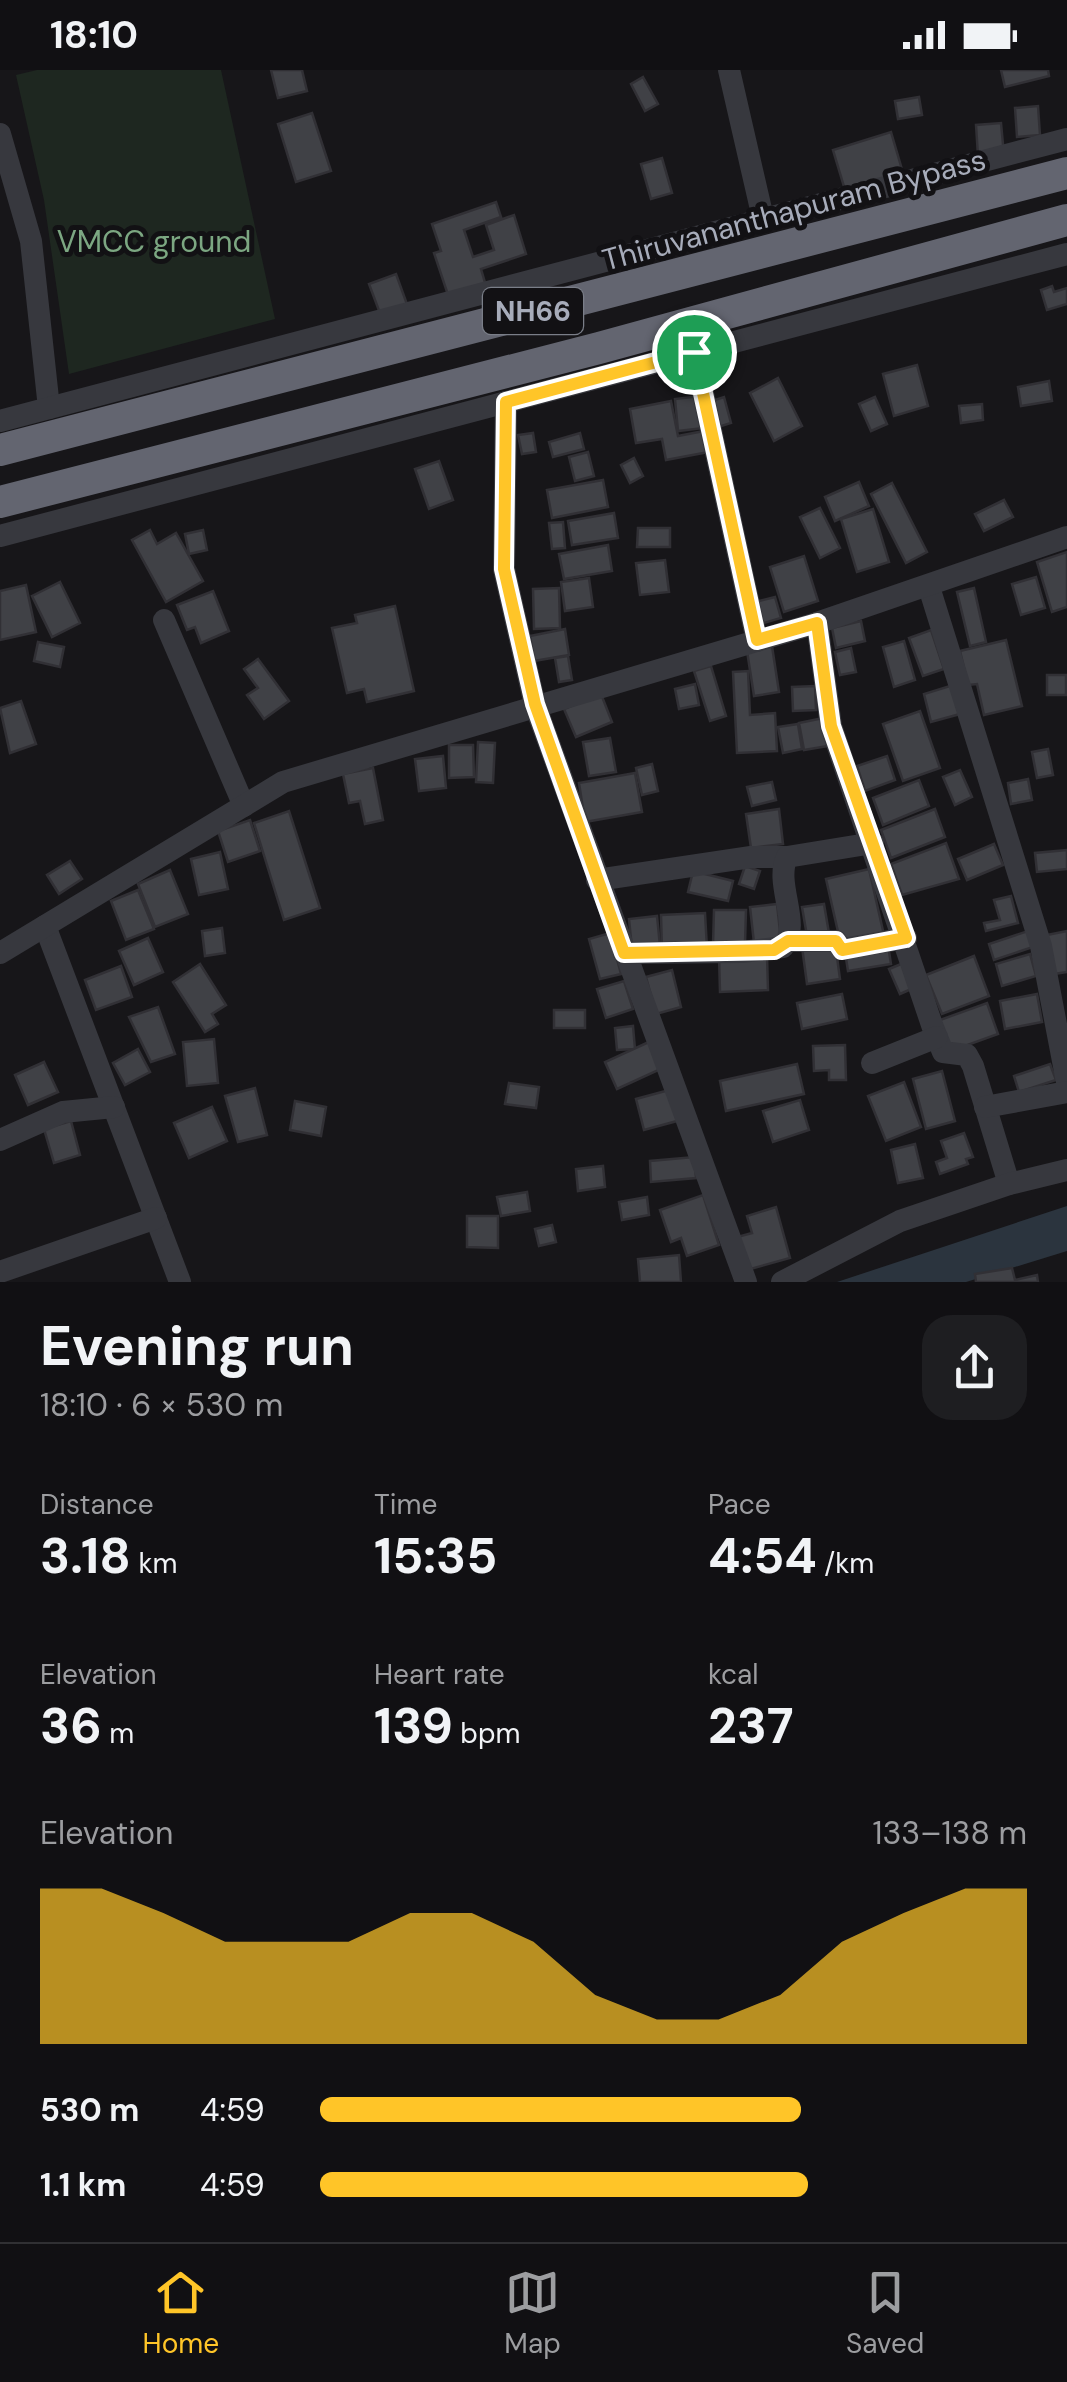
<!DOCTYPE html>
<html lang="en">
<head>
<meta charset="utf-8">
<style>
	:root { --surface:#111013; --page:#1e1e21; --text:#f1f3f6; --muted:#9c9da0; --line:#303033; --accent:#ffc528 }
	body { margin:0; font-family:"DM Sans",sans-serif; background:var(--page); color:var(--text); height:100vh; display:flex; flex-direction:column; font-size:38px; white-space:nowrap }
	* { box-sizing:border-box; margin:0 }
	p { font-size:32px; color:var(--muted) }
	.icon { flex:none; width:55px; height:55px; fill:none; stroke:currentColor; stroke-width:2; stroke-linecap:round; stroke-linejoin:round }
	.map { position:relative; height:1212px; overflow:hidden }
	.side { display:flex; flex-direction:column; background:var(--surface); flex:1 }
	.side>* { flex:none }
	.pin { position:absolute; display:grid; place-items:center; width:85px; height:85px; color:#fff; margin:-42px; border:5px solid #fff; border-radius:50%; box-shadow:0 2px 10px #0007 }
	.round { display:grid; place-items:center; flex:none; width:105px; height:105px; border-radius:30px; background:var(--page) }
	.overview { display:flex; align-items:center; justify-content:space-between; height:170px; padding:0 40px }
	h1 { font-size:55px; font-weight:700; line-height:75px }
	.figures { display:grid; grid-template-columns:repeat(3,1fr); gap:15px; height:170px; padding:10px 40px }
	.figures div { display:grid; align-content:center }
	.figures b { font-size:50px; font-weight:700 }
	.figures small { font-size:28px; font-weight:400 }
	.figures p { font-size:28px }
	.chart { height:280px; padding:20px 40px }
	.chart p { display:flex; justify-content:space-between }
	.chart svg { width:100%; height:180px; margin-top:10px; fill:var(--accent); opacity:.7 }
	ul { padding:0 40px; list-style:none; font-size:32px }
	li { display:grid; grid-template-columns:160px 120px 1fr; align-items:center; height:75px }
	li i { height:25px; border-radius:12px; background:var(--accent) }
	.status { display:flex; justify-content:space-between; align-items:center; height:70px; padding:0 50px; background:var(--surface); direction:ltr }
	.status svg { height:28px; fill:currentColor }
	.tabs { display:flex; justify-content:space-around; align-items:center; height:140px; border-top:2px solid var(--line); background:var(--surface); font-size:28px; color:var(--muted) }
	.tabs a { display:grid; justify-items:center; gap:5px }
	.tabs .selected { color:var(--accent) }
	.map>svg:first-child { display:block }
</style>
</head>
<body>
<div class="status"><b>18:10</b><svg viewBox="0 0 49 12"><path d="M0 12V9h3v3zM5 12V6h3v6zM10 12V3h3v9zM15 12V0h3v12zM26 1h20v11H26zM47 4h2v5h-2z"/></svg></div>
<div class="map">
<svg width="1067" height="1212" viewBox="0 0 1067 1212">
	<rect width="100%" height="100%" fill="#171619"/>
	<polygon fill="#1e2720" points="37,0 221,0 275,249 69,304 44,130 16,5"/>
	<polygon fill="#2b343e" points="1067,1136 1067,1181 966,1212 837,1212"/>
	<g fill="#404146" stroke="#313035" stroke-width="2.5">
		<polygon points="271,0 302,0 307,21 278,28"/>
		<polygon points="1001,0 1048,0 1049,6 1005,17"/>
		<polygon points="643,7 658,34 645,41 631,14"/>
		<polygon points="919,27 922,45 898,49 895,31"/>
		<polygon points="1038,36 1040,65 1017,67 1015,38"/>
		<polygon points="312,43 331,101 296,112 278,54"/>
		<polygon points="1001,53 1004,85 978,86 976,55"/>
		<polygon points="891,62 903,103 845,120 833,80"/>
		<polygon points="662,88 672,123 651,129 641,94"/>
		<polygon points="496,132 501,147 464,160 473,187 494,180 486,155 514,145 526,184 481,199 486,216 449,228 434,183 441,181 432,154"/>
		<polygon points="396,204 408,237 381,246 369,214"/>
		<polygon points="1052,216 1054,222 1067,218 1067,234 1047,240 1041,220"/>
		<polygon points="917,295 928,336 894,346 883,304"/>
		<polygon points="778,308 802,356 774,371 750,323"/>
		<polygon points="1049,311 1052,331 1021,336 1018,317"/>
		<polygon points="701,326 704,358 678,361 675,329"/>
		<polygon points="724,327 731,353 712,359 705,333"/>
		<polygon points="875,327 887,354 871,361 859,334"/>
		<polygon points="671,331 678,366 709,360 714,381 666,390 662,369 636,373 630,339"/>
		<polygon points="982,334 983,350 961,353 959,336"/>
		<polygon points="533,363 536,382 522,384 518,365"/>
		<polygon points="580,363 584,379 553,387 549,372"/>
		<polygon points="588,382 594,406 575,411 569,387"/>
		<polygon points="634,388 643,406 630,413 621,395"/>
		<polygon points="439,391 453,430 429,439 415,399"/>
		<polygon points="603,410 608,437 552,448 547,420"/>
		<polygon points="859,412 869,436 835,451 825,427"/>
		<polygon points="892,413 927,482 906,493 871,424"/>
		<polygon points="1004,430 1013,447 984,461 975,444"/>
		<polygon points="820,438 840,478 820,488 800,447"/>
		<polygon points="873,439 889,492 857,502 841,449"/>
		<polygon points="614,443 618,468 572,475 568,451"/>
		<polygon points="563,452 565,478 552,479 549,453"/>
		<polygon points="638,458 670,458 670,477 637,477"/>
		<polygon points="150,460 157,474 176,463 203,511 166,532 132,470"/>
		<polygon points="203,460 207,480 189,484 185,464"/>
		<polygon points="608,475 612,501 564,509 559,484"/>
		<polygon points="1067,482 1067,537 1052,542 1037,492"/>
		<polygon points="804,486 818,531 784,542 770,497"/>
		<polygon points="665,490 669,522 640,525 636,493"/>
		<polygon points="1036,507 1045,538 1021,545 1012,514"/>
		<polygon points="589,508 593,537 565,541 561,512"/>
		<polygon points="60,512 80,553 52,567 32,526"/>
		<polygon points="26,515 36,562 0,570 0,521"/>
		<polygon points="559,518 560,558 534,559 533,519"/>
		<polygon points="974,518 986,572 970,576 957,522"/>
		<polygon points="213,521 229,561 201,573 195,557 187,560 177,535"/>
		<polygon points="775,527 781,548 757,555 751,533"/>
		<polygon points="395,536 414,621 367,632 364,619 347,623 332,558 357,553 355,545"/>
		<polygon points="861,551 865,571 836,578 832,558"/>
		<polygon points="565,559 569,585 534,591 530,566"/>
		<polygon points="931,560 944,599 923,606 909,568"/>
		<polygon points="1006,570 1022,636 984,645 977,614 968,615 960,581"/>
		<polygon points="904,571 915,610 894,617 883,577"/>
		<polygon points="38,572 64,577 60,597 34,591"/>
		<polygon points="772,576 779,622 754,626 747,581"/>
		<polygon points="851,578 856,602 840,605 835,582"/>
		<polygon points="568,586 572,610 559,612 555,588"/>
		<polygon points="258,589 289,631 264,649 247,625 258,618 244,599"/>
		<polygon points="711,596 726,646 710,651 694,601"/>
		<polygon points="748,601 750,645 775,643 777,681 737,683 733,602"/>
		<rect x="1047" y="605" width="19" height="20"/>
		<polygon points="695,614 699,635 679,639 675,619"/>
		<polygon points="953,615 960,644 931,652 924,624"/>
		<polygon points="815,616 816,640 793,641 792,617"/>
		<polygon points="601,624 612,652 576,667 564,639"/>
		<polygon points="21,631 36,674 10,683 0,638"/>
		<polygon points="920,641 940,698 903,711 883,654"/>
		<polygon points="828,647 834,675 804,680 799,653"/>
		<polygon points="798,654 802,679 783,683 778,657"/>
		<polygon points="610,668 616,702 589,706 583,672"/>
		<polygon points="478,672 495,673 493,713 476,712"/>
		<polygon points="449,675 473,675 474,707 449,708"/>
		<polygon points="1048,679 1053,705 1037,708 1032,682"/>
		<polygon points="443,686 446,718 419,721 415,689"/>
		<polygon points="887,686 895,710 865,721 857,696"/>
		<polygon points="652,694 658,721 642,725 636,698"/>
		<polygon points="373,698 383,750 365,754 360,731 349,733 343,704"/>
		<polygon points="960,700 972,727 955,735 943,707"/>
		<polygon points="635,703 642,742 585,752 579,713"/>
		<polygon points="1028,709 1032,730 1011,734 1008,713"/>
		<polygon points="919,710 929,736 883,755 873,728"/>
		<polygon points="772,712 776,730 752,736 747,717"/>
		<polygon points="779,739 783,774 751,778 746,744"/>
		<polygon points="935,739 945,767 891,788 881,760"/>
		<polygon points="289,741 320,838 284,850 254,753"/>
		<polygon points="250,750 260,781 228,792 218,761"/>
		<polygon points="946,773 959,809 902,825 891,794"/>
		<polygon points="994,774 1003,795 967,810 958,789"/>
		<polygon points="1067,780 1067,799 1037,802 1035,783"/>
		<polygon points="220,782 228,819 199,825 191,789"/>
		<polygon points="70,791 82,809 59,824 47,805"/>
		<polygon points="745,796 760,801 754,819 739,814"/>
		<polygon points="869,799 884,865 841,875 826,809"/>
		<polygon points="170,800 188,844 155,857 138,814"/>
		<polygon points="693,801 733,811 728,831 688,822"/>
		<polygon points="138,820 154,859 126,870 111,831"/>
		<polygon points="1011,826 1018,853 986,861 984,853 1000,850 994,830"/>
		<polygon points="777,834 781,870 754,873 750,837"/>
		<polygon points="824,834 830,869 808,872 802,837"/>
		<polygon points="714,840 746,840 745,874 713,874"/>
		<polygon points="705,843 707,878 662,881 661,845"/>
		<polygon points="657,846 660,876 632,879 629,849"/>
		<polygon points="222,858 225,883 205,886 202,861"/>
		<polygon points="1031,860 1036,876 994,890 989,874"/>
		<polygon points="1067,861 1067,902 1054,904 1047,865"/>
		<polygon points="610,863 621,904 600,909 589,869"/>
		<polygon points="148,868 163,902 134,915 119,881"/>
		<polygon points="835,872 840,909 807,914 802,877"/>
		<polygon points="888,875 891,894 848,901 845,882"/>
		<polygon points="1030,884 1036,906 1002,916 996,894"/>
		<polygon points="767,885 768,920 720,922 719,886"/>
		<polygon points="974,886 989,926 942,944 926,905"/>
		<polygon points="906,892 916,917 900,924 889,899"/>
		<polygon points="200,894 226,935 212,944 218,954 205,962 173,912"/>
		<polygon points="121,896 132,927 96,940 85,910"/>
		<polygon points="672,900 681,937 656,944 646,907"/>
		<polygon points="624,911 633,939 606,948 597,919"/>
		<polygon points="842,924 847,949 802,959 797,933"/>
		<polygon points="1037,924 1042,952 1005,959 1000,931"/>
		<polygon points="987,933 998,964 951,981 940,950"/>
		<polygon points="158,937 175,984 151,992 129,947"/>
		<rect x="554" y="940" width="31" height="18"/>
		<polygon points="633,956 635,979 617,980 615,958"/>
		<polygon points="214,969 218,1013 187,1016 183,972"/>
		<polygon points="651,971 663,998 617,1019 605,992"/>
		<polygon points="845,975 846,1010 829,1010 829,1000 814,1001 813,976"/>
		<polygon points="138,979 150,1002 125,1015 113,993"/>
		<polygon points="44,992 58,1022 28,1035 15,1005"/>
		<polygon points="797,994 804,1024 726,1041 720,1011"/>
		<polygon points="1050,994 1056,1010 1019,1022 1014,1006"/>
		<polygon points="942,1001 955,1051 926,1059 913,1009"/>
		<polygon points="904,1012 921,1057 886,1071 868,1026"/>
		<polygon points="509,1013 539,1017 536,1038 505,1034"/>
		<polygon points="255,1018 267,1065 238,1072 225,1026"/>
		<polygon points="669,1020 677,1051 644,1060 636,1029"/>
		<polygon points="800,1030 809,1060 773,1072 763,1041"/>
		<polygon points="295,1031 326,1037 321,1066 290,1060"/>
		<polygon points="212,1037 227,1071 189,1088 174,1053"/>
		<polygon points="71,1051 80,1085 54,1093 44,1059"/>
		<polygon points="964,1063 973,1087 966,1089 968,1094 940,1104 936,1092 947,1088 941,1071"/>
		<polygon points="915,1074 923,1108 898,1113 891,1080"/>
		<polygon points="694,1087 696,1108 651,1112 650,1091"/>
		<polygon points="603,1096 605,1117 578,1121 576,1099"/>
		<polygon points="527,1122 530,1141 501,1146 497,1127"/>
		<polygon points="703,1125 719,1175 687,1186 681,1168 671,1172 660,1140"/>
		<polygon points="647,1127 649,1145 622,1150 619,1132"/>
		<polygon points="776,1137 790,1188 747,1200 737,1167 752,1163 747,1146"/>
		<polygon points="467,1146 498,1146 498,1178 467,1177"/>
		<polygon points="552,1155 556,1172 539,1176 535,1159"/>
		<polygon points="679,1185 681,1212 640,1212 638,1189"/>
		<polygon points="1012,1198 1015,1210 1037,1205 1038,1212 976,1212 975,1204"/>
	</g>
	<g fill="none" stroke-linecap="round" stroke-linejoin="round">
		<g stroke="#37383e" stroke-width="22">
			<polyline points="729,0 763,148"/>
			<polyline points="0,64 31,171 49,338"/>
			<polyline points="694,282 757,571"/>
			<polyline points="506,332 504,499 535,635 746,1212"/>
			<polyline points="0,351 1067,69"/>
			<polyline points="0,466 1067,184"/>
			<polyline points="929,517 1041,876 1067,1012"/>
			<polyline points="164,550 244,736"/>
			<polyline points="817,553 831,656 932,955 943,982 967,985 973,996 1009,1114"/>
			<polyline points="597,810 751,787 787,787"/>
			<polyline points="45,856 180,1212"/>
			<polyline points="789,871 836,871 842,879 906,868"/>
			<polyline points="0,883 283,712 817,553 1067,467"/>
			<path d="M624,883L742,882L783,877C802,854 774,814 787,787L873,773"/>
			<polyline points="872,993 937,967"/>
			<polyline points="985,1037 1067,1022"/>
			<polyline points="0,1070 63,1042 114,1037"/>
			<polyline points="0,1202 156,1148"/>
			<polyline points="782,1212 900,1151 1009,1114 1067,1100"/>
		</g>
		<g stroke="#636570" stroke-width="32">
			<polyline points="0,380 1067,103"/>
			<polyline points="0,432 599,278 1067,150"/>
		</g>
	</g>
	<g fill="none" stroke-linecap="round" stroke-linejoin="round">
		<defs>
			<polygon id="route" points="694,282 757,570 817,553 831,656 906,868 842,880 836,871 788,871 774,880 624,883 535,634 504,499 506,332"/>
		</defs>
		<use href="#route" stroke="#fff" stroke-width="20"/>
		<use href="#route" stroke="#ffc528" stroke-width="12"/>
	</g>
	<g text-anchor="middle" stroke-width="10" stroke-linejoin="round" paint-order="stroke">
		<rect fill="#121114" stroke="#7a7e88" stroke-width="2.5" x="483" y="218" width="100" height="46" rx="8"/>
		<g font-size="28" font-weight="bold" fill="#a7acba">
			<text x="533" y="251">NH66</text>
		</g>
		<g font-size="30" fill="#a7acba" stroke="#121114">
			<text transform="translate(794 140) rotate(-15)" y="10">Thiruvananthapuram Bypass</text>
		</g>
		<g font-size="30" fill="#7ca782" stroke="#121114">
			<text x="154" y="182">VMCC ground</text>
		</g>
	</g>
</svg>
<div class="pin" style="left:694px;top:282px;background:#1e9e55"><svg class="icon" aria-label="arrive" viewBox="0 0 24 24"><path d="M6 21V4h12l-3 4 3 4H6"/></svg></div>
</div>
<section class="side">
<div class="overview"><div><h1>Evening run</h1><p>18:10 · 6 × 530 m</p></div><a class="round"><svg class="icon" aria-label="share" viewBox="0 0 24 24"><path d="M12 15V3M7 8l5-5 5 5M5 13v7h14v-7"/></svg></a></div>
<div class="figures">
<div><p>Distance</p><b>3.18<small> km</small></b></div>
<div><p>Time</p><b>15:35</b></div>
<div><p>Pace</p><b>4:54<small> /km</small></b></div>
</div>
<div class="figures">
<div><p>Elevation</p><b>36<small> m</small></b></div>
<div><p>Heart rate</p><b>139<small> bpm</small></b></div>
<div><p>kcal</p><b>237</b></div>
</div>
<div class="chart"><p><span>Elevation</span>133–138 m</p>
<svg viewBox="0 0 160 44" preserveAspectRatio="none"><path d="M0 44V6L10 6L20 12L30 19L40 19L50 19L60 12L70 12L80 19L90 32L100 38L110 38L120 32L130 19L140 12L150 6L160 6V44z"/></svg>
</div>
<ul>
<li><b>530 m</b>4:59<i style="width:68%"></i></li>
<li><b>1.1 km</b>4:59<i style="width:69%"></i></li>
</ul>
</section>
<nav class="tabs">
<a class="selected"><svg class="icon" aria-label="home" viewBox="0 0 24 24"><path d="M3 11l9-7 9 7M6 9v11h12V9"/></svg>Home</a>
<a><svg class="icon" aria-label="map" viewBox="0 0 24 24"><path d="M3 6l6-2 6 2 6-2v14l-6 2-6-2-6 2zM9 4v14M15 6v14"/></svg>Map</a>
<a><svg class="icon" aria-label="saved" viewBox="0 0 24 24"><path d="M7 4h10v16l-5-4-5 4z"/></svg>Saved</a>
</nav>
</body>
</html>
